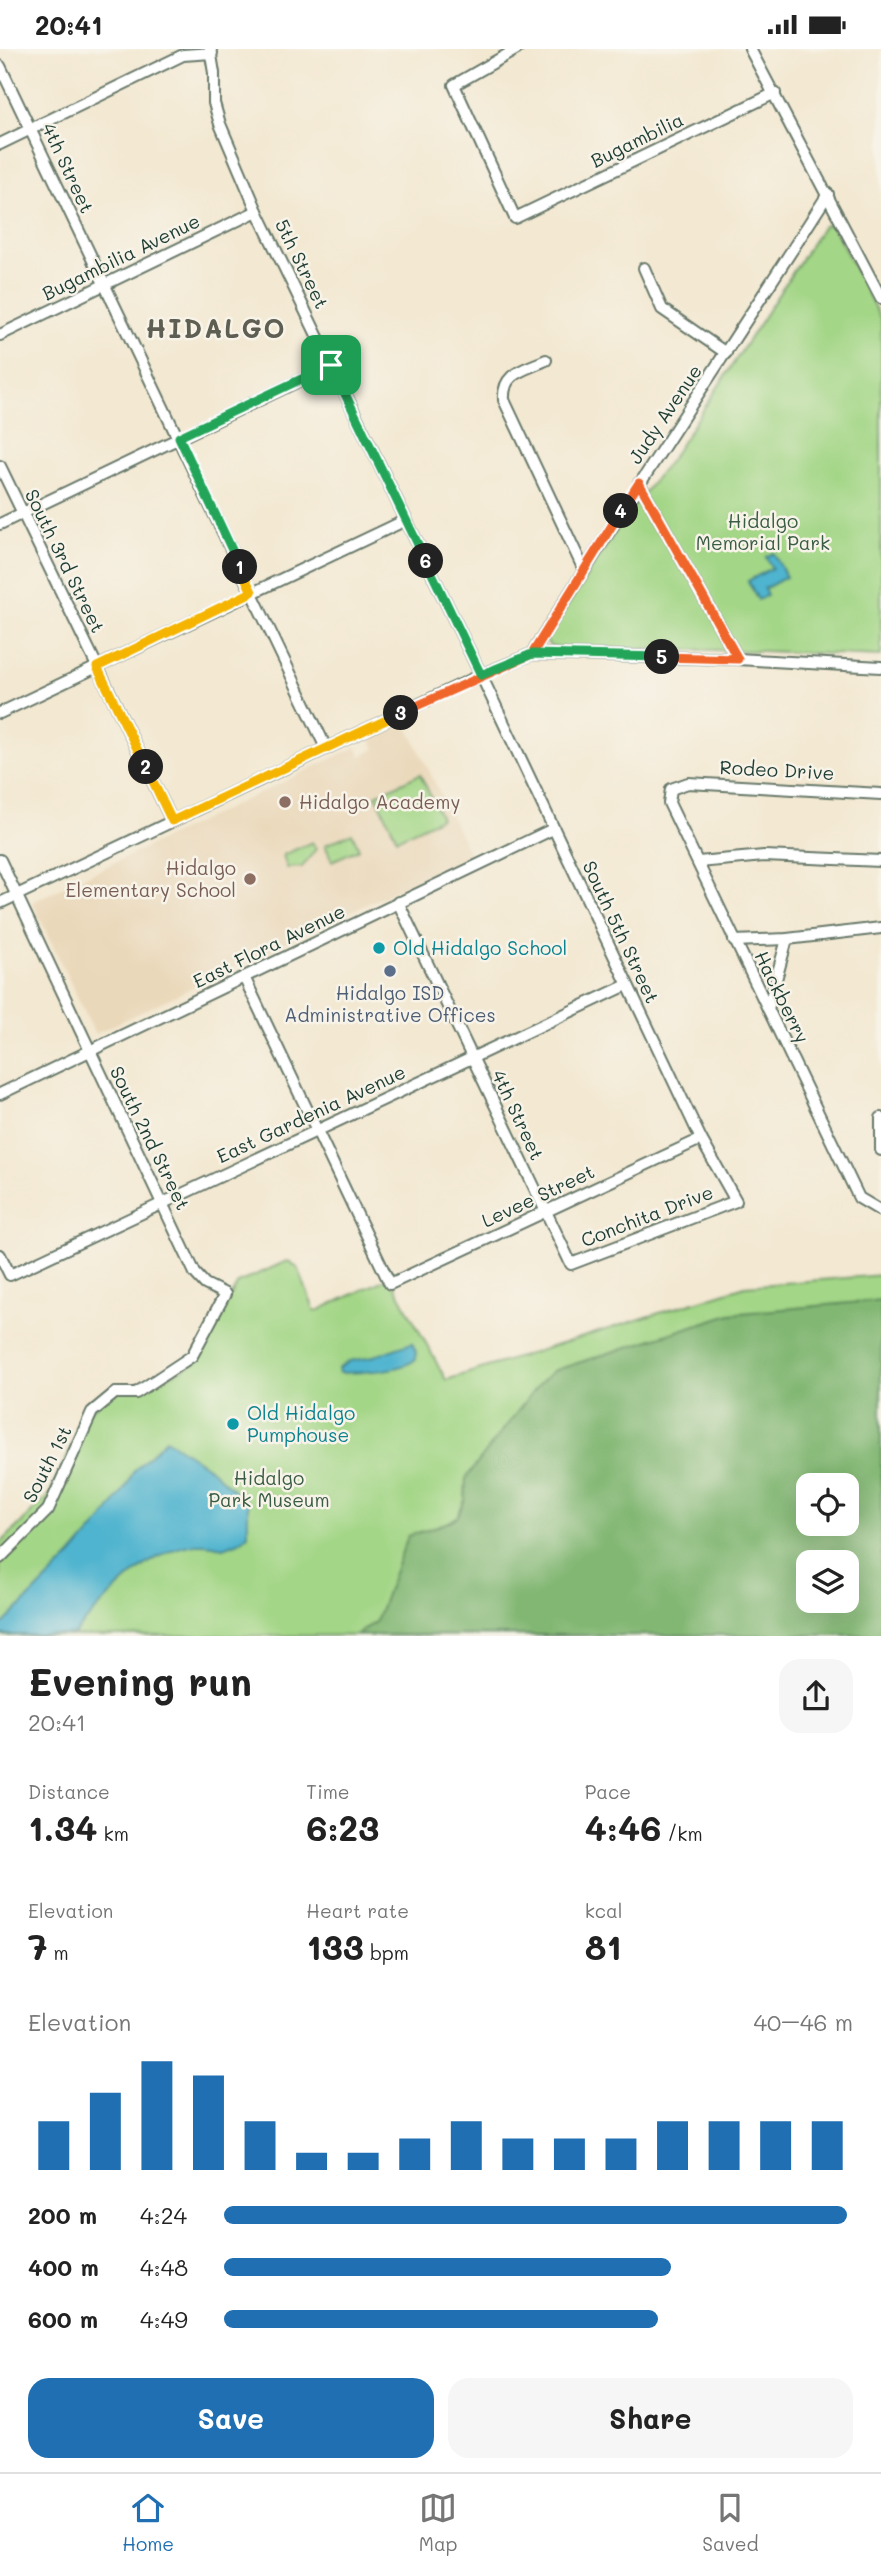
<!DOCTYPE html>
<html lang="en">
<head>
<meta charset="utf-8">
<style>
	:root { --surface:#fff; --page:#f6f6f6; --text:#222; --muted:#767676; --line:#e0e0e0; --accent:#1f6fb2 }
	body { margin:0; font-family:Mali,sans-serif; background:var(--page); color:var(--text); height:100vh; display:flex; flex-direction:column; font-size:26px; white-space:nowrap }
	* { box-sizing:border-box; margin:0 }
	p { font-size:23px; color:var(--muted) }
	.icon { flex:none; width:38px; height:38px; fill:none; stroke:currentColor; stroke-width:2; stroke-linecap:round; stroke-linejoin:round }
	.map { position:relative; height:1587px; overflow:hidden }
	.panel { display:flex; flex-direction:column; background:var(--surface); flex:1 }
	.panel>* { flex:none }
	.fabs { position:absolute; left:796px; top:1424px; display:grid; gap:14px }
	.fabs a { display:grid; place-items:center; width:63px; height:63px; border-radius:14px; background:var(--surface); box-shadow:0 7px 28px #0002; font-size:35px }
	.pin { position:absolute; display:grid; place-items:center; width:60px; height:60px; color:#fff; margin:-30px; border-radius:14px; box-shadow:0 4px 10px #0006 }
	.km { position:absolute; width:35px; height:35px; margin:-18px; border-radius:50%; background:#222; color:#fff; font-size:19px; line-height:35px; text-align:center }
	.round { display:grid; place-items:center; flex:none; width:74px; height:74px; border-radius:21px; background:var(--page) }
	.overview { display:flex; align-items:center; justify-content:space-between; height:119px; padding:0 28px }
	h1 { font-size:38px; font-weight:700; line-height:52px }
	.stats { display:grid; grid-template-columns:repeat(3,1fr); gap:10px; height:119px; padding:7px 28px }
	.stats div { display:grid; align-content:center }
	.stats b { font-size:35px; font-weight:700 }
	.stats small { font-size:19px; font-weight:400 }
	.stats p { font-size:19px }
	.chart { height:196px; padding:14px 28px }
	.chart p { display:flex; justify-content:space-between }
	.chart svg { width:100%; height:126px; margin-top:7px; stroke:var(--accent); stroke-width:6 }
	.primary-button { display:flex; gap:14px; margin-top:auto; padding:14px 28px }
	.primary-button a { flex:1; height:80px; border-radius:21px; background:var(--accent); color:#fff; font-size:28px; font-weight:700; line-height:80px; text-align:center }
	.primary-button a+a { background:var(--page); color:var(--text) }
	ul { padding:0 28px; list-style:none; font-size:23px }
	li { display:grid; grid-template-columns:112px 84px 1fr; align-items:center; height:52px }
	li i { height:18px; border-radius:9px; background:var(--accent) }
	.status { display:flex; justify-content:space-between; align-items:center; height:49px; padding:0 35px; background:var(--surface); direction:ltr }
	.status svg { height:19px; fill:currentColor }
	.menu { display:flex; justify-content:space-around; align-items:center; height:98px; border-top:2px solid var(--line); background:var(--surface); font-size:19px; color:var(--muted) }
	.menu a { display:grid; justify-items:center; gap:4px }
	.menu .on { color:var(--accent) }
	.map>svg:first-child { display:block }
</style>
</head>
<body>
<div class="status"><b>20:41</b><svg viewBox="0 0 49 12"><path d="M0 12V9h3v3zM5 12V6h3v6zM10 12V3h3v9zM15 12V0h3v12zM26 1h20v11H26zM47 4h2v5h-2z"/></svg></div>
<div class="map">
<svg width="881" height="1587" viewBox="0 0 881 1587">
	<rect width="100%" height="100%" fill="#f7f3e8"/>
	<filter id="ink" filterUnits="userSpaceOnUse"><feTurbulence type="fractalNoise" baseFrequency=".0143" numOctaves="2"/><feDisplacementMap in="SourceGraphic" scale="14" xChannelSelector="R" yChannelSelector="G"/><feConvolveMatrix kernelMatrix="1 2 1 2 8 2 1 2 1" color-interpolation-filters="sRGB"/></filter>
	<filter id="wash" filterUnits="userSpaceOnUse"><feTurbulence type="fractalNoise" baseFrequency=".00686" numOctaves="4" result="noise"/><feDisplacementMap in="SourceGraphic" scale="28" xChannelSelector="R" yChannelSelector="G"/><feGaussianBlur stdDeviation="1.57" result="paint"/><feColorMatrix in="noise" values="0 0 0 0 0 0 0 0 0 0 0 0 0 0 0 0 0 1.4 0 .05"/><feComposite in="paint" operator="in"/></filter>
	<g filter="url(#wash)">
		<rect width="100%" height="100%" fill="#f3e8d1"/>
		<polygon fill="#ead8ba" points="406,674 470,806 95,985 32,853 356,698 361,707 375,700 371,691"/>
		<g fill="#a3d686" stroke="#618a5d" stroke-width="2" fill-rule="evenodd">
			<polygon points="829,175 834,179 881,271 881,607 762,602 551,598 545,591 627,465 671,410 823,177"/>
			<polygon points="420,725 441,769 397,790 376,746"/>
			<polygon points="352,784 359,800 332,812 325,796"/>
			<polygon points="312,793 316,800 302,818 287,819 283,806"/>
			<path d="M287,1212L298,1219L315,1263L390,1228L446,1331L745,1237L881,1226V1586L0,1587V1495L49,1446L88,1363L119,1338L159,1332L197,1313L199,1303L238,1234ZM808,1437H847V1475H808ZM808,1514H847V1552H808Z"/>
		</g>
		<path fill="#82b773" stroke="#507a54" stroke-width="2" fill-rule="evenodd" d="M881,1251V1586H357L376,1572L408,1487L449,1473L458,1467L465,1451L466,1429L538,1336L553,1322L730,1265ZM808,1437H847V1475H808ZM808,1514H847V1552H808Z"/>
		<g fill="#50b4cf" stroke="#387882" stroke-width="2">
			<polygon points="774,504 786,528 764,540 767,546 758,551 748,532 772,519 766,508"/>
			<path d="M412,1294L416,1303L415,1311C400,1322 358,1324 339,1324L338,1320L350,1312L368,1309Z"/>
			<path d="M166,1390L208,1418L248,1454V1486L239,1493L224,1499C166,1477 109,1548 73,1586H0V1578L71,1507L103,1470L128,1435L133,1423Z"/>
		</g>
	</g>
	<g filter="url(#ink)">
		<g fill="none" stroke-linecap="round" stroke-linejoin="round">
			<defs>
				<g id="minor">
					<polyline points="210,0 214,24 214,54 220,75 257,162 481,626 701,1090 736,1152 571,1215 398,853"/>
					<polyline points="517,0 454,36 515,169 775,44"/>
					<polyline points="750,0 881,249"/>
					<polyline points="0,17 326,699"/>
					<polyline points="0,95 183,6 212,4"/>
					<polyline points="644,219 662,260 726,304"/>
					<polyline points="0,286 257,162"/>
					<path d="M546,311C525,321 502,323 504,351L584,521"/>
					<polyline points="0,417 172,772"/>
					<polyline points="639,434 738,610"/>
					<polyline points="0,475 332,316"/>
					<path d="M532,605C627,450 730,299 828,145"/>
					<polyline points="0,664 406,471"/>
					<polyline points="881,745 688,734 671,740 669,754 859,1149 881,1162"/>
					<polyline points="0,811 195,1224 205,1235 225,1245 192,1307 136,1344 115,1344 92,1363 48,1461 0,1509"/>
					<polyline points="698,813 764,807 881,812"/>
					<polyline points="0,854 481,626 532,605 738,610 881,618"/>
					<polyline points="734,892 787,890 881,879"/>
					<polyline points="244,928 390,1235 701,1090"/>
					<polyline points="768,960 787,890"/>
					<polyline points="0,1045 553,780"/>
					<polyline points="881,1069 881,1101"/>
					<polyline points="0,1206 10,1226 627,936"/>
				</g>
			</defs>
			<use href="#minor" stroke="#69796b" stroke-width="14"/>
			<use href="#minor" stroke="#fff" stroke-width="10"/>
		</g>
	</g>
	<g fill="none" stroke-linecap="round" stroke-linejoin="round" filter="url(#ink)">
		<defs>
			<polyline id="split-1" points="240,518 179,388 331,316"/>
			<polyline id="split-2" points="146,718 97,618 252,543 240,518"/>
			<polyline id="split-3" points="146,718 172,772 401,664"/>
			<polyline id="split-4" points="401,664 532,605 621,462"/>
			<polyline id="split-5" points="621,462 639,434 738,610 662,608"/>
			<polyline id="split-6" points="426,512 481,626 532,605 662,608"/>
			<polyline id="split-7" points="331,316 426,512"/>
		</defs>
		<use href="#split-1" stroke="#fff" stroke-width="14"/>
		<use href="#split-2" stroke="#fff" stroke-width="14"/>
		<use href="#split-3" stroke="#fff" stroke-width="14"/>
		<use href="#split-4" stroke="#fff" stroke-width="14"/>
		<use href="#split-5" stroke="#fff" stroke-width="14"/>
		<use href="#split-6" stroke="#fff" stroke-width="14"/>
		<use href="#split-7" stroke="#fff" stroke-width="14"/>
		<use href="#split-1" stroke="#22a559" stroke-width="9"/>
		<use href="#split-2" stroke="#f5b400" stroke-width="9"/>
		<use href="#split-3" stroke="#f5b400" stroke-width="9"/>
		<use href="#split-4" stroke="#f0652b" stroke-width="9"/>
		<use href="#split-5" stroke="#f0652b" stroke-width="9"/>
		<use href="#split-6" stroke="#22a559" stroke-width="9"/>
		<use href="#split-7" stroke="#22a559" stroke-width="9"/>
	</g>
	<g fill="#8d6e63" stroke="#f7f3e8" stroke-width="2.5">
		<circle cx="285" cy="753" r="7"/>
		<circle cx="250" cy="830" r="7"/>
	</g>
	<g fill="#0f9aa8" stroke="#f7f3e8" stroke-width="2.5">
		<circle cx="379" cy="899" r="7"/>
		<circle cx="233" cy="1375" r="7"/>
	</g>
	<circle fill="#5c6f8a" stroke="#f7f3e8" stroke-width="2.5" cx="390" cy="922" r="7"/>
	<g text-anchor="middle" stroke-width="5" stroke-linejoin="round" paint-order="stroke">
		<g font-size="19" fill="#1f3d34" stroke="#f7f3e8">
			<text transform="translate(637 91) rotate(-26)" y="7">Bugambilia</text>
			<text transform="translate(68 119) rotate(65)" y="7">4th Street</text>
			<text transform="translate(121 208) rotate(-26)" y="7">Bugambilia Avenue</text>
			<text transform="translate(302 215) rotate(64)" y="7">5th Street</text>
			<text transform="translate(665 365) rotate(-56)" y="7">Judy Avenue</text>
			<text transform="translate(65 512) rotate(64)" y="7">South 3rd Street</text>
			<text transform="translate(777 721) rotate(3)" y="7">Rodeo Drive</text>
			<text transform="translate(621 883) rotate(65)" y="7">South 5th Street</text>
			<text transform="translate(269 897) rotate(-26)" y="7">East Flora Avenue</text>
			<text transform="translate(782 948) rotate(64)" y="7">Hackberry</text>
			<text transform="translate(311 1065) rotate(-25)" y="7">East Gardenia Avenue</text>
			<text transform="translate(518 1066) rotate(65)" y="7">4th Street</text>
			<text transform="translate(150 1089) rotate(64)" y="7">South 2nd Street</text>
			<text transform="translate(538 1147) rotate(-25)" y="7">Levee Street</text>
			<text transform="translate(647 1167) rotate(-21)" y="7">Conchita Drive</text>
			<text transform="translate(47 1415) rotate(-63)" y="7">South 1st</text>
		</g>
		<g font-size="19" fill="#395c44" stroke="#f7f3e8">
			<text x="763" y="479">Hidalgo<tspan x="763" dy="22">Memorial Park</tspan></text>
			<text x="269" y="1436">Hidalgo<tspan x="269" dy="22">Park Museum</tspan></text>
		</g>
		<g font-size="19" fill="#785e54" stroke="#f7f3e8" text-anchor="start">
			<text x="299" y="760">Hidalgo Academy</text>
			<text x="236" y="826" text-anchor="end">Hidalgo<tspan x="236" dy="22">Elementary School</tspan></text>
		</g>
		<g font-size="19" fill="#0d838f" stroke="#f7f3e8" text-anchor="start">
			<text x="393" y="906">Old Hidalgo School</text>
			<text x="247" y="1371">Old Hidalgo<tspan x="247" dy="22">Pumphouse</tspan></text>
		</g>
		<g font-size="19" fill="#4e5e75" stroke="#f7f3e8">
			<text x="390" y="951">Hidalgo ISD<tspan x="390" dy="22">Administrative Offices</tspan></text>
		</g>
		<g font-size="26" font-weight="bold" letter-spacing="2" fill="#5e5f52" stroke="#f7f3e8">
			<text x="216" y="289">HIDALGO</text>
		</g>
	</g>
</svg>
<div class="fabs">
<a><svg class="icon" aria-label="locate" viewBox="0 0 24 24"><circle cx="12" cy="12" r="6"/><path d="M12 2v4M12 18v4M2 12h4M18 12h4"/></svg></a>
<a><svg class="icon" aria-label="layers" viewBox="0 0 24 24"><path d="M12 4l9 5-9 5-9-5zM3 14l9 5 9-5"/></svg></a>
</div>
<div class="pin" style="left:331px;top:316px;background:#1e9e55"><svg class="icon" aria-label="arrive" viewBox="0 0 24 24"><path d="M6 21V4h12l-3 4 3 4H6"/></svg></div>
<b class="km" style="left:240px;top:518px">1</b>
<b class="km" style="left:146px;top:718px">2</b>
<b class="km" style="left:401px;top:664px">3</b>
<b class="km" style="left:621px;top:462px">4</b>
<b class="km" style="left:662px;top:608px">5</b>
<b class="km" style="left:426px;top:512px">6</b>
</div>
<section class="panel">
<div class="overview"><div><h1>Evening run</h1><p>20:41</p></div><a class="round"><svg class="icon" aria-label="share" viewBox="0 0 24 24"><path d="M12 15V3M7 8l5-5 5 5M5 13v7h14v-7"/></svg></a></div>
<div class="stats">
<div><p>Distance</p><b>1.34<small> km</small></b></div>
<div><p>Time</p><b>6:23</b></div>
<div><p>Pace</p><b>4:46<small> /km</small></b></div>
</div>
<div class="stats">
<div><p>Elevation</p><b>7<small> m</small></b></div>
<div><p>Heart rate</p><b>133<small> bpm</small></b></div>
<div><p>kcal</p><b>81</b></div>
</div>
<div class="chart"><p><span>Elevation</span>40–46 m</p>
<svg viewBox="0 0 160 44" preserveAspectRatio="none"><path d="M5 44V27M15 44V17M25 44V6M35 44V11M45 44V27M55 44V38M65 44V38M75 44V33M85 44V27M95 44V33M105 44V33M115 44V33M125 44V27M135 44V27M145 44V27M155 44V27"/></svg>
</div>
<ul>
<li><b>200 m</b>4:24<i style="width:99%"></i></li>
<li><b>400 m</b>4:48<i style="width:71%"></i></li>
<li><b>600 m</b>4:49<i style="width:69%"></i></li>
</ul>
<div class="primary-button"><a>Save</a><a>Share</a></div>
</section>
<nav class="menu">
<a class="on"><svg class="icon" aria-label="home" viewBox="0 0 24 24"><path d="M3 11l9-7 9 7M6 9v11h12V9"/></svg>Home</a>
<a><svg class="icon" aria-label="map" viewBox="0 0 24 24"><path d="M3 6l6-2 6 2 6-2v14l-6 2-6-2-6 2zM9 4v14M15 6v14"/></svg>Map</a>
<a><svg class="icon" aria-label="saved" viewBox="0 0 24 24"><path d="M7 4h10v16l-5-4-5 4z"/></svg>Saved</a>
</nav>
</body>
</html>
